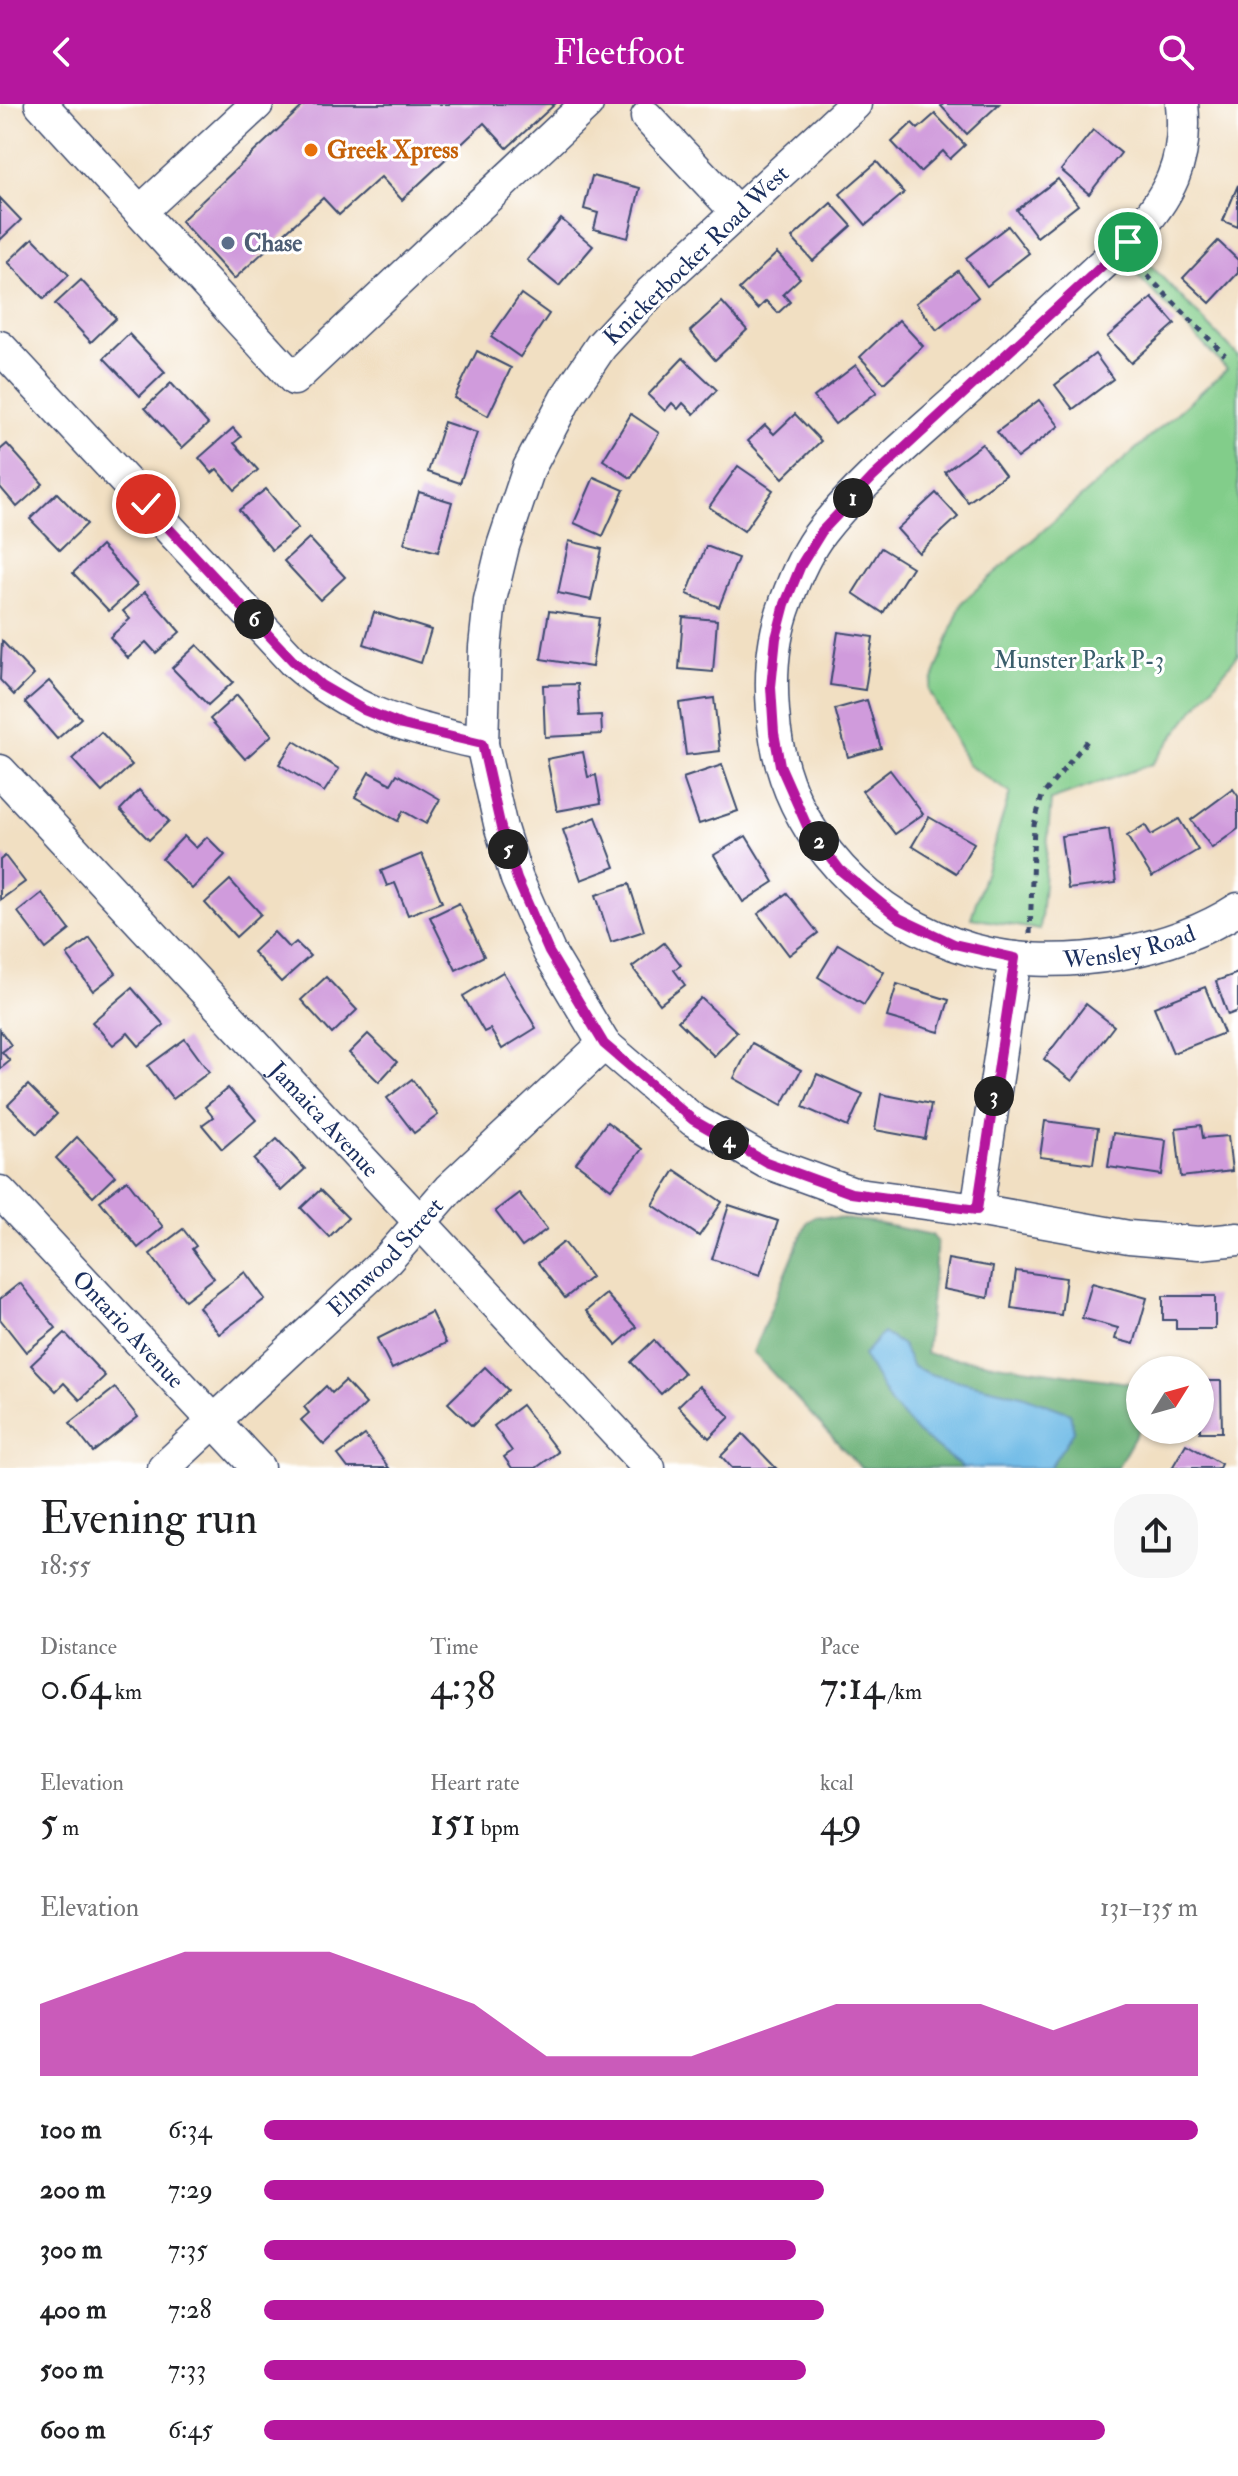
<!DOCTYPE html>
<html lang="en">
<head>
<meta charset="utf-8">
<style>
	:root { --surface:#fff; --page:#f6f6f6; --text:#202124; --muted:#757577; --accent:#b5179e }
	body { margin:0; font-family:"IM FELL Double Pica",serif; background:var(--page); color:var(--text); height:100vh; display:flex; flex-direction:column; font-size:30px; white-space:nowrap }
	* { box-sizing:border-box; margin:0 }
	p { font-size:26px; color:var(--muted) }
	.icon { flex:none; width:44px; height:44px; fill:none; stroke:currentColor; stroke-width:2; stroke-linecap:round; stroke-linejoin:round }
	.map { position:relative; height:1364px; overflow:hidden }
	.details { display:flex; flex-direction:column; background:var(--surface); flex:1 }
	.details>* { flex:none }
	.needle { width:52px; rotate:53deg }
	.controls { position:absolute; left:1126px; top:1252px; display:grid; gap:16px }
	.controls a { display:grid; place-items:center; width:88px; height:88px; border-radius:50%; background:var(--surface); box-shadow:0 2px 6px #0004; font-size:40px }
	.pin { position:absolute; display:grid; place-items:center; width:68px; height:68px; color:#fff; margin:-34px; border:4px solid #fff; border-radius:50%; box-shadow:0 2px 8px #0007 }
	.km { position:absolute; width:40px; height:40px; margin:-20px; border-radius:50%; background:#222; color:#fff; font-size:22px; line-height:40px; text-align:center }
	.round { display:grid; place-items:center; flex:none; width:84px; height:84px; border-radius:32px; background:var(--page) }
	.summary { display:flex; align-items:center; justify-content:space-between; height:136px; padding:0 40px }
	h1 { font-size:44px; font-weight:600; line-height:60px }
	.figures { display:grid; grid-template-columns:repeat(3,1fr); gap:12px; height:136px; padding:8px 40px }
	.figures div { display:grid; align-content:center }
	.figures b { font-size:40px; font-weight:600 }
	.figures small { font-size:22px; font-weight:400 }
	.figures p { font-size:22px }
	.chart { height:224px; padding:16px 40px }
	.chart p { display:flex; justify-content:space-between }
	.chart svg { width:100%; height:144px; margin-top:8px; fill:var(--accent); opacity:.7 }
	ul { padding:0 40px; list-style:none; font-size:26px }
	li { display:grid; grid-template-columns:128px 96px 1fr; align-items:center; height:60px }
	li i { height:20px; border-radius:10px; background:var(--accent) }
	header { display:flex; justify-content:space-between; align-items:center; height:104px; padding:0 40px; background:var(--accent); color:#fff; font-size:36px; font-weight:600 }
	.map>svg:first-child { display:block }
</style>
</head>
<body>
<header><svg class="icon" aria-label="back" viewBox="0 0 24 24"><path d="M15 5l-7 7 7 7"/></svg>Fleetfoot<svg class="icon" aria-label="search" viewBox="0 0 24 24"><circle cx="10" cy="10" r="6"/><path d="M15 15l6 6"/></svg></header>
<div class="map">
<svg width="1238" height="1364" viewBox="0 0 1238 1364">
	<rect width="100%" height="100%" fill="#fff"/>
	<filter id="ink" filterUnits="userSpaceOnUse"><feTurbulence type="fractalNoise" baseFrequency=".0125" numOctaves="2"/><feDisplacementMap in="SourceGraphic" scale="16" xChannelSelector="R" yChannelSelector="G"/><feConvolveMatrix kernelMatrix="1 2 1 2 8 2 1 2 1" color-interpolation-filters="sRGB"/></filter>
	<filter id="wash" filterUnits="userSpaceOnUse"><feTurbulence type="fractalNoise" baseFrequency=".006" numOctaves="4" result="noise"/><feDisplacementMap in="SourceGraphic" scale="32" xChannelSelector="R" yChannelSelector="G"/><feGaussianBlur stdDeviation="1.8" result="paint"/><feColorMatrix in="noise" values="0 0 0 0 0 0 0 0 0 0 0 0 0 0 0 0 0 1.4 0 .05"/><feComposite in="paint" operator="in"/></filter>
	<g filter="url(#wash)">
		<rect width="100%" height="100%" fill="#f1dfc2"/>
		<polygon fill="#82cd8a" stroke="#4e7e74" stroke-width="2" points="1128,138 1238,252 1238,550 1152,660 1051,696 1040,826 971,814 1010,689 968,661 929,586 962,498 1227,265 1116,149"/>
		<polygon fill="#69b076" stroke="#42706a" stroke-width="2" points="816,1112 871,1118 932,1131 937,1138 926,1250 1136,1280 1138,1327 1117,1364 861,1364 753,1248 807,1118"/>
		<polygon fill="#6cb9e6" stroke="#4474a2" stroke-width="2" points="883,1229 902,1241 913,1263 933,1271 1022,1291 1070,1309 1074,1327 1049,1364 963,1364 918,1329 891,1300 863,1251"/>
		<g id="blocks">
			<g fill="#d09bdc">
				<polygon points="305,0 555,0 507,44 484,19 402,96 381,73 339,111 323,94 234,175 181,117"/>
				<polygon points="944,0 999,0 967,30 941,2"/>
				<polygon points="935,10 965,41 950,55 943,47 920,68 892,38 912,19 918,25"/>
				<polygon points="1093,26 1121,49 1089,90 1061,66"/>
				<polygon points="877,58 904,89 866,121 840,90"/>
				<polygon points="592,72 640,84 628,134 594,125 598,109 584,105"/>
				<polygon points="1058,75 1078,101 1037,133 1017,106"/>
				<polygon points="1238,81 1238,123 1223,117"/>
				<polygon points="0,94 21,116 0,136"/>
				<polygon points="831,99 852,122 813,157 792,134"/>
				<polygon points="561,115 593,142 559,182 527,156"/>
				<polygon points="1008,122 1029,149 987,182 966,154"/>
				<polygon points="33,134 69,171 44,195 8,158"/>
				<polygon points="1218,137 1238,156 1238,169 1210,199 1183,174"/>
				<polygon points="777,149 800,174 783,190 790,198 778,209 766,197 758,205 739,185"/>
				<polygon points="958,167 978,193 937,226 916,199"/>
				<polygon points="81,176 116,214 91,238 55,200"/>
				<polygon points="521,190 549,210 520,253 491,233"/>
				<polygon points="1152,194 1175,220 1131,259 1107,233"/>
				<polygon points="722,198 747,226 715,256 690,227"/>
				<polygon points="899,216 923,242 884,279 860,253"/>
				<polygon points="129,230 165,268 140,292 104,254"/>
				<polygon points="477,247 511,264 488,312 454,294"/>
				<polygon points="1095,250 1113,275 1073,305 1055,281"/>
				<polygon points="683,254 717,286 694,310 683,299 678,305 672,299 665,307 648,291"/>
				<polygon points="856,261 877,288 835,320 814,293"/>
				<polygon points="171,279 208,320 182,344 145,304"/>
				<polygon points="1039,296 1059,322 1017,354 997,328"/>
				<polygon points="631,310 659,329 631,374 603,356"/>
				<polygon points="795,310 821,337 783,374 748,337 765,321 774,330"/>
				<polygon points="444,318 477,329 460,379 428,368"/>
				<polygon points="233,324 241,333 234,339 258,366 235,386 217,365 212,369 199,354"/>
				<polygon points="7,340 43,380 17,403 0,383 0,346"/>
				<polygon points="982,340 1005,371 968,398 945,368"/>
				<polygon points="738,362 773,386 744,427 709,403"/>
				<polygon points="594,373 624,386 603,432 574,419"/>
				<polygon points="266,385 298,424 272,446 239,406"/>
				<polygon points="419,388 452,398 438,448 404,439"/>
				<polygon points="57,389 87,420 60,446 30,415"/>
				<polygon points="936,389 958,413 919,449 897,425"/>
				<polygon points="309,434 345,473 320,496 284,457"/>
				<polygon points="569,437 602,445 591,496 558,489"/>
				<polygon points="101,442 137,481 109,507 73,469"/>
				<polygon points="706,442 738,454 719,503 687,490"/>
				<polygon points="881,444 912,463 883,509 853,489"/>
				<polygon points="145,488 180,528 156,549 146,538 128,554 110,533 130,515 123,507"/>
				<polygon points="549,507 599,514 592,563 541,555"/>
				<polygon points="374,508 431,526 421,559 364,540"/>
				<polygon points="683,513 717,516 713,568 679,565"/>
				<polygon points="838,528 873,533 865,586 830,581"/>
				<polygon points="2,537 34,571 14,591 0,576"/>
				<polygon points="197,541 233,578 208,601 172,564"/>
				<polygon points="49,577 81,614 57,635 25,598"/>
				<polygon points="578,580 580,612 601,611 602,630 545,633 543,581"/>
				<polygon points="237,591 272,631 245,655 210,615"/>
				<polygon points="714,594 720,647 686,651 679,599"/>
				<polygon points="867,596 881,644 848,653 835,605"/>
				<polygon points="101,628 132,661 102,688 72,655"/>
				<polygon points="294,637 339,665 324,688 279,660"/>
				<polygon points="583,648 588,673 596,671 601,699 557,707 547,655"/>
				<polygon points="722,661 738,707 699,720 683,674"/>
				<polygon points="890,666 923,710 895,730 862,687"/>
				<polygon points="369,668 391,680 397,670 440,695 426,720 403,707 398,717 355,693"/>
				<polygon points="1233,685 1238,692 1238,725 1212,744 1191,716"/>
				<polygon points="139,686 169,717 149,736 120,706"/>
				<polygon points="596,713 615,763 581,776 563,726"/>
				<polygon points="929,713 974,739 956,769 912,742"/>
				<polygon points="1179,715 1198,746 1152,773 1127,732 1145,721 1151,731"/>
				<polygon points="1109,725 1116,779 1068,785 1061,732"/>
				<polygon points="184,732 196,744 207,733 225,751 192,785 162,755"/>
				<polygon points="746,732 774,778 743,798 714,751"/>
				<polygon points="422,750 442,798 408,811 395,779 387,782 381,767"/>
				<polygon points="5,752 25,778 0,796 0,756"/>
				<polygon points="230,776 261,810 236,833 205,799"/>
				<polygon points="629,780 644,827 611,838 596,791"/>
				<polygon points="42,789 70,826 46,845 18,808"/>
				<polygon points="787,789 818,829 789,851 758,810"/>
				<polygon points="459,799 484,852 456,866 430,813"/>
				<polygon points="274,828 289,844 296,838 310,852 281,878 253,848"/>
				<polygon points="90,834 116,869 93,887 67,851"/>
				<polygon points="664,839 681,861 674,866 685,881 660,900 632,863"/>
				<polygon points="838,840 884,868 864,901 818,873"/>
				<polygon points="503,868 536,924 502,945 490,925 484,928 463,892"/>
				<polygon points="1238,869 1238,907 1228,911 1216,877"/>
				<polygon points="326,873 357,906 332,930 301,896"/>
				<polygon points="897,880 949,896 939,928 887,913"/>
				<polygon points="1205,883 1224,929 1173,949 1154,903"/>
				<polygon points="132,884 164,921 139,942 128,929 113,941 92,918"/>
				<polygon points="701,894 737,928 714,952 678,917"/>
				<polygon points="1086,900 1114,922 1072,977 1044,955"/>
				<polygon points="0,926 11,941 2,948 10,957 0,965"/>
				<polygon points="368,930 397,958 379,978 349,949"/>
				<polygon points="185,935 209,968 173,995 148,962"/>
				<polygon points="752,939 801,966 782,1001 734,974"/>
				<polygon points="817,970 863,990 848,1023 803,1003"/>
				<polygon points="412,975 438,1011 414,1029 387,994"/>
				<polygon points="28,981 57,1010 37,1030 8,1001"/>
				<polygon points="228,984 256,1016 222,1045 202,1021 213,1013 205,1003"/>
				<polygon points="881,990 931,1000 925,1035 875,1026"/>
				<polygon points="1045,1017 1098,1024 1093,1060 1040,1053"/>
				<polygon points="607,1018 642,1045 611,1085 576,1059"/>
				<polygon points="1201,1021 1203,1034 1228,1032 1232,1067 1181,1073 1176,1024"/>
				<polygon points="1113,1029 1166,1036 1162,1071 1108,1063"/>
				<polygon points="77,1033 115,1072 93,1093 56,1054"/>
				<polygon points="277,1035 305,1065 281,1087 254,1056"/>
				<polygon points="675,1066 722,1098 699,1132 653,1101"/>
				<polygon points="127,1076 163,1123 138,1144 100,1097"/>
				<polygon points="320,1086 348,1114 329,1133 301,1104"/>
				<polygon points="519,1089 547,1125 522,1143 495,1107"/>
				<polygon points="729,1101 778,1117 760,1171 712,1155"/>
				<polygon points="183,1125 196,1142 192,1145 214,1174 185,1196 150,1150"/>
				<polygon points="564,1138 591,1173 565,1194 538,1159"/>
				<polygon points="948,1155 993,1163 988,1194 943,1185"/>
				<polygon points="1016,1167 1066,1174 1061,1211 1011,1204"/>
				<polygon points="245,1168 265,1195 219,1230 199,1203"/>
				<polygon points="20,1179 56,1224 26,1248 0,1215 0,1195"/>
				<polygon points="1092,1179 1147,1194 1134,1240 1115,1235 1118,1224 1082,1214"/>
				<polygon points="606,1190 636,1223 616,1241 586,1207"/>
				<polygon points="1163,1192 1215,1192 1215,1225 1176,1225 1176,1216 1163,1216"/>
				<polygon points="431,1208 446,1239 392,1265 377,1235"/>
				<polygon points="65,1229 105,1272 80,1296 64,1279 56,1287 31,1261"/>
				<polygon points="654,1236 684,1269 661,1290 631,1258"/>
				<polygon points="485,1263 508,1286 472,1322 448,1299"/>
				<polygon points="345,1277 366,1300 324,1341 301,1316 309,1309 304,1303 326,1282 332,1289"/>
				<polygon points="1200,1277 1221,1277 1222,1328 1200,1328"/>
				<polygon points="699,1282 730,1313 709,1334 678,1302"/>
				<polygon points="115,1284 138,1313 93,1348 70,1319"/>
				<polygon points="522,1301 558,1348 536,1364 512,1364 504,1353 512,1347 494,1322"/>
				<polygon points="743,1330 776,1364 732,1364 721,1352"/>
				<polygon points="365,1331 389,1364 348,1364 338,1351"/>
				<polygon points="1186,1340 1221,1360 1219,1364 1172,1364"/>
			</g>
		</g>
	</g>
	<g filter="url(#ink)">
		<use href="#blocks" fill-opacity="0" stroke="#3b496d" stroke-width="2"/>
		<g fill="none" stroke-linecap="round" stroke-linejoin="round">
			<defs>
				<g id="minor">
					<polyline points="41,0 140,108 257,0"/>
					<polyline points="855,0 652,187 601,242 566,294 529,364 503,442 490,496 485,543 482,640 501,724 517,775 549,848 604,940 693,1016 766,1058 851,1089 977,1106 1129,1133 1199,1139 1238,1135"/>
					<path id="s1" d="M1182,0C1188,58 1169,94 1130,135C1074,186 1019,238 963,290C917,332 860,378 822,427C806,447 795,473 786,498C773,532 770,570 773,607C779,715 854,803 954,840C1005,859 1065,859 1118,850C1160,842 1203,828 1238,805"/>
					<polyline points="647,13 737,108"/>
					<polyline points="140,108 294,275 587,0"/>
					<path d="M0,243L293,557C356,612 402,621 482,640"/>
					<path id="s2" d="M0,667L649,1364"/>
					<path id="s3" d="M0,1088L258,1364"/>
					<polyline points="977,1106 1015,854"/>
					<path id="s4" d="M164,1364L387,1156L449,1085L604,940"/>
				</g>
			</defs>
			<use href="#minor" stroke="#3b496d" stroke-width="35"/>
			<g stroke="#3b496d" stroke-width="5" stroke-dasharray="6 6" stroke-linecap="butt">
				<polyline points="1139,163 1225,251"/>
				<polyline points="1030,830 1034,721 1042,692 1087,637"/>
			</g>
			<use href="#minor" stroke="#fff" stroke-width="32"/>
		</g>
	</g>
	<g fill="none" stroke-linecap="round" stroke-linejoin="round" filter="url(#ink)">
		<defs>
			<polyline id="route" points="146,400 293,557 321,581 364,606 402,621 482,640 501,724 517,775 549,848 604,940 693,1016 766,1058 851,1089 977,1106 1015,854 954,840 899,814 840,766 807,722 780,661 774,629 771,583 776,534 785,500 801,461 822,427 873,373 1128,138"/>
		</defs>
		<use href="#route" stroke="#fff" stroke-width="16"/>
		<use href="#route" stroke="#b5179e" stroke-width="10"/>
	</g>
	<circle fill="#e8710a" stroke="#fff" stroke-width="3" cx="311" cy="46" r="8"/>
	<circle fill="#5c6f8a" stroke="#fff" stroke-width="3" cx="228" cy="139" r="8"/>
	<g text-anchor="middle" stroke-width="6" stroke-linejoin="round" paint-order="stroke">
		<g font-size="24" font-weight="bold" fill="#c56008" stroke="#fff" text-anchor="start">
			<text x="327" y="54">Greek Xpress</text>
		</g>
		<g font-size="24" font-weight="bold" fill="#4e5e75" stroke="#fff" text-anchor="start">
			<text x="244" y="147">Chase</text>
		</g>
		<g font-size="24" fill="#1b2f5e" stroke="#fff">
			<text transform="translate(696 151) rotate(-44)" y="8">Knickerbocker Road West</text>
			<text dy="8" stroke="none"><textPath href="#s1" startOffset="1256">Wensley Road</textPath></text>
			<text dy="8" stroke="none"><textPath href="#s2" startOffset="476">Jamaica Avenue</textPath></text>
			<text dy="8" stroke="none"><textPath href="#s4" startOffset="306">Elmwood Street</textPath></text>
			<text dy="8" stroke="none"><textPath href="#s3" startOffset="188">Ontario Avenue</textPath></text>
		</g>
		<g font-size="24" fill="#3a5e6b" stroke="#fff">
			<text x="1079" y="564">Munster Park P-3</text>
		</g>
	</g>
</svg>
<div class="controls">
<a><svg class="needle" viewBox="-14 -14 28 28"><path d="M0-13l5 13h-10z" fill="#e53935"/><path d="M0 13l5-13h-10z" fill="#757577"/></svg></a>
</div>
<div class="pin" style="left:1128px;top:138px;background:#1e9e55"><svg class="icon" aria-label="arrive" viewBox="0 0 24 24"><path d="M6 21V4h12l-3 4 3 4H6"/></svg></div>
<div class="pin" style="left:146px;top:400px;background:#d93025"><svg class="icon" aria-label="check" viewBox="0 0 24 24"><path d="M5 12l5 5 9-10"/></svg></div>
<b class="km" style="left:853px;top:394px">1</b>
<b class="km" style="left:819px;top:737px">2</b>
<b class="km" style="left:994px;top:992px">3</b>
<b class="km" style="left:729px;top:1036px">4</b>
<b class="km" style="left:508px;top:745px">5</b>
<b class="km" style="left:254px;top:515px">6</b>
</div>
<section class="details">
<div class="summary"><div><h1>Evening run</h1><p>18:55</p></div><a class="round"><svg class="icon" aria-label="share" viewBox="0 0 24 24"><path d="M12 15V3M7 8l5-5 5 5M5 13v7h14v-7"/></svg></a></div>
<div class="figures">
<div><p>Distance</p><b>0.64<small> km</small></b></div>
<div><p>Time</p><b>4:38</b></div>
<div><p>Pace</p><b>7:14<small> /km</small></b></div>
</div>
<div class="figures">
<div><p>Elevation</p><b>5<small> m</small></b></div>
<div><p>Heart rate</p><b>151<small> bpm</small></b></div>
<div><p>kcal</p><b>49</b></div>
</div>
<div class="chart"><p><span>Elevation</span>131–135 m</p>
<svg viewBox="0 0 160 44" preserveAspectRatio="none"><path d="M0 44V22L10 14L20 6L30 6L40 6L50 14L60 22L70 38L80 38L90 38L100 30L110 22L120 22L130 22L140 30L150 22L160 22V44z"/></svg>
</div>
<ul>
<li><b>100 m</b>6:34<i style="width:100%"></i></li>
<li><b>200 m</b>7:29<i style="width:60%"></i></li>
<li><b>300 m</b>7:35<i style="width:57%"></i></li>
<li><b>400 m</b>7:28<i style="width:60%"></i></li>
<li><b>500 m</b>7:33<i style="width:58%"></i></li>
<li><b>600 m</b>6:45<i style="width:90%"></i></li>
</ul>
</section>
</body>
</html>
